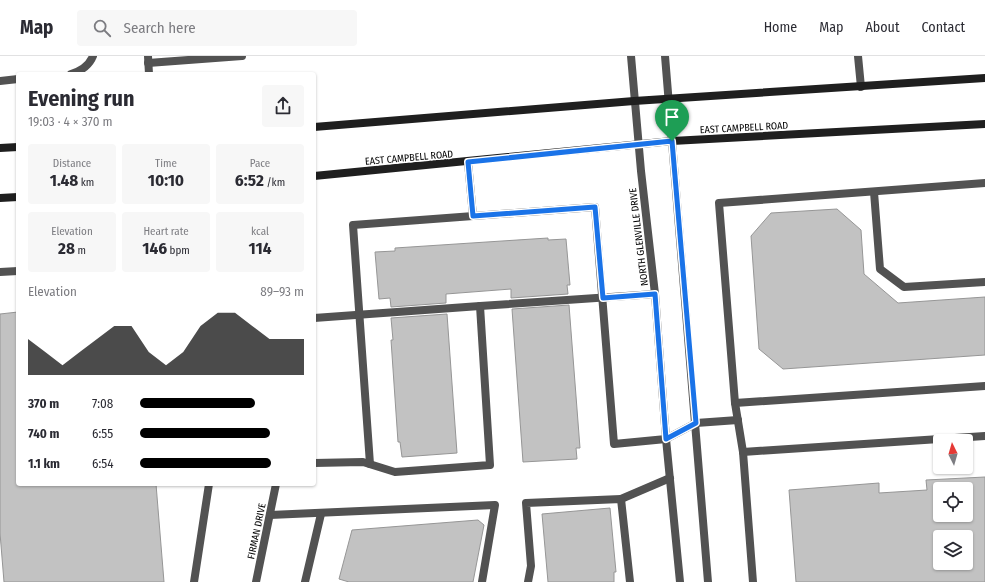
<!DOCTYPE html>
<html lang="en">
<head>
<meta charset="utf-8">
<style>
	:root { --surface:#fff; --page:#f7f7f7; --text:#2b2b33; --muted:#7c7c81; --line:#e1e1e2; --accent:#000 }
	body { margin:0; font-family:"Fira Sans Condensed",sans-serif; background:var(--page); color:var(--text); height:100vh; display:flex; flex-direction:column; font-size:15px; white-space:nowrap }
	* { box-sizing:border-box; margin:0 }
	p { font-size:13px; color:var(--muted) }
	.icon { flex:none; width:22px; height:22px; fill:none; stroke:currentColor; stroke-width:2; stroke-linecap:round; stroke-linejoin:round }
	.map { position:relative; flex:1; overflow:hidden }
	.drawer { position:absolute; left:16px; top:16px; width:300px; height:414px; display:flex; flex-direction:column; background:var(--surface); border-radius:4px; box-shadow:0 1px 3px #0004 }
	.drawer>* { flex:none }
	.needle { width:26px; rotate:355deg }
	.controls { position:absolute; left:933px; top:378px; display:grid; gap:8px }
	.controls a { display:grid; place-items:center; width:40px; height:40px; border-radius:4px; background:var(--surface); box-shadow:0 1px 3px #0004; font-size:20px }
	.pin { position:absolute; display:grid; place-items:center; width:34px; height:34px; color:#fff; margin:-41px -17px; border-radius:50% 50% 50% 0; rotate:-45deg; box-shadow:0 0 4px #0007 }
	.pin .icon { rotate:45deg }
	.round { display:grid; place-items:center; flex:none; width:42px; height:42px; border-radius:4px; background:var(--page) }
	.head { display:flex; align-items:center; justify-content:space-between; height:68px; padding:0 12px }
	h1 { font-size:22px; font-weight:700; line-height:30px }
	.stats { display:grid; grid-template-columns:repeat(3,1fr); gap:6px; height:68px; padding:4px 12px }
	.stats div { display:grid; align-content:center; border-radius:4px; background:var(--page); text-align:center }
	.stats b { font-size:17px; font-weight:700 }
	.stats small { font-size:11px; font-weight:400 }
	.stats p { font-size:11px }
	.chart { height:112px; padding:8px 12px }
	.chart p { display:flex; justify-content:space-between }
	.chart svg { width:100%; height:72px; margin-top:4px; fill:var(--accent); opacity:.7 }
	ul { padding:0 12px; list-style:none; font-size:13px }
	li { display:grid; grid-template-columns:64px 48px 1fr; align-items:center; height:30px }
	li i { height:10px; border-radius:5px; background:var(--accent) }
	header { display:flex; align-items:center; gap:24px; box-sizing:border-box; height:56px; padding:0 20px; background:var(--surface); border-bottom:1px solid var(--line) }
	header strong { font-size:19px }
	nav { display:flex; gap:22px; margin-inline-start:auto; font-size:14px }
	.search { width:280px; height:36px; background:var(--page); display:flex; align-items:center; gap:10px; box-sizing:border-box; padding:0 14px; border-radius:4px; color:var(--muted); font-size:15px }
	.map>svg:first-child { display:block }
</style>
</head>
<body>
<header>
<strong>Map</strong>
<div class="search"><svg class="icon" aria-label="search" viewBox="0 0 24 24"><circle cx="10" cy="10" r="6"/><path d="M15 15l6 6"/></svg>Search here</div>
<nav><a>Home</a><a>Map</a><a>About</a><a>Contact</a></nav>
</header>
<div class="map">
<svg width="985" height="526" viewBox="0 0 985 526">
	<rect width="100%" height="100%" fill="#fff"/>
	<g fill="#c2c2c2" stroke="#969696" fill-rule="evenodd">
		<polygon points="837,153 861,174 864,218 898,247 985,241 985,299 783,313 759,293 751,180 771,157"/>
		<polygon points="548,182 548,184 566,183 570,229 567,229 568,238 511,242 511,233 446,238 446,247 391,251 390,242 379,243 375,196 395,195 395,192"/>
		<polygon points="569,249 580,392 576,392 577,403 523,406 512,253"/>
		<polygon points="18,256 18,428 156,428 164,526 4,526 0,477 0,258"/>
		<polygon points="447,258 457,397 402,401 400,386 398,386 391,284 393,284 391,262"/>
		<path d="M985,421V526H796L789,434L879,427V437L927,434L926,424ZM940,433H966V459H940ZM940,481H966V507H940Z"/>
		<polygon points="610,452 616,516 614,516 614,526 548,526 542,458"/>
		<polygon points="478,464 484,469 473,526 349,526 339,523 352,474"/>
	</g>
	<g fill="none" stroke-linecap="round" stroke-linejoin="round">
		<g stroke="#525252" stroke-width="8">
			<polyline points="148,0 149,18"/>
			<polyline points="858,0 861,31"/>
			<polyline points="148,7 242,0"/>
			<path d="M71,18C81,15 89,10 93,0"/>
			<polyline points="0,25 18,23"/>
			<polyline points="468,106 473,160"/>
			<polyline points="874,136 880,213 904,231 985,226"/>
			<polyline points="0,216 18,215"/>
			<polyline points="314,262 480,250"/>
			<polyline points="735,347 719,147 985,127"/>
			<polyline points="696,367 738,364"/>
			<polyline points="743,396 735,347 985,330"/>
			<polyline points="314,407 363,406 395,416 490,409 480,250 655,238"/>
			<polyline points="370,408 353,169 595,151 614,388 666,383"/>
			<polyline points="621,443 670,422"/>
			<polyline points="270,459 495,449 482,526"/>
			<polyline points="194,526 209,428"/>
			<polyline points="305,526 321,458"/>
			<polyline points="528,526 531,510 526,447 621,443 630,526"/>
			<polyline points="753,526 743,396 985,380"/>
		</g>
		<polyline stroke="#525252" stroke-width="8" points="256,526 276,428"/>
		<g stroke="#525252" stroke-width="8">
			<polyline points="631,0 641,115 655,238 666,383 680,526"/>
			<polyline points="665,0 708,526"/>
			<polyline points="666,383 696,367"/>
		</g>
		<g stroke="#1f1f1f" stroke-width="8">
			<polyline points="314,71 634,45 985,22"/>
			<polyline points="0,92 18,91"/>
			<polyline points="314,120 672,85 985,68"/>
			<polyline points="0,142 18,141"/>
		</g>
	</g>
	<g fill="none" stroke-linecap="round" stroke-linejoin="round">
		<defs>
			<polygon id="route" points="672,85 696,367 666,383 655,238 603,242 595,151 473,160 468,106"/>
		</defs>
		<use href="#route" stroke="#fff" stroke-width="8"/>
		<use href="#route" stroke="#1a73e8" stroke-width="5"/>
	</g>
	<g text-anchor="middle" stroke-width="3" stroke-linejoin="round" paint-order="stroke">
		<g font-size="10" fill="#000" stroke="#fff">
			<text transform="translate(744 71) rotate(-3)" y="4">EAST CAMPBELL ROAD</text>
			<text transform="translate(409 101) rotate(-5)" y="4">EAST CAMPBELL ROAD</text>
			<text transform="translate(638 181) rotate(-97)" y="4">NORTH GLENVILLE DRIVE</text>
			<text transform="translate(256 475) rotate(-78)" y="4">FIRMAN DRIVE</text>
		</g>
	</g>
</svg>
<div class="controls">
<a><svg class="needle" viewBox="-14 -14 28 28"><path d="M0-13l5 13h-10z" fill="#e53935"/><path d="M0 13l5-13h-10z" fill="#7c7c81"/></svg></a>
<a><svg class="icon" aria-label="locate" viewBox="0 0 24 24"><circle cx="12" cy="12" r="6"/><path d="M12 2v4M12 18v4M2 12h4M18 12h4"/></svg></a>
<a><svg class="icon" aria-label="layers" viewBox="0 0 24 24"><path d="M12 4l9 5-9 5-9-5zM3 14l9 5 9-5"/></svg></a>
</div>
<div class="pin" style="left:672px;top:85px;background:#1e9e55"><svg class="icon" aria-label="arrive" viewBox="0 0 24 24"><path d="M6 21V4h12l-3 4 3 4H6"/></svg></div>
<section class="drawer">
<div class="head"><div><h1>Evening run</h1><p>19:03 · 4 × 370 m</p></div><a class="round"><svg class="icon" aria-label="share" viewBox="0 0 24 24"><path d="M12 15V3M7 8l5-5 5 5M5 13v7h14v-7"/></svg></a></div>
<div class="stats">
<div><p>Distance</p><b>1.48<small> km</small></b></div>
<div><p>Time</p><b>10:10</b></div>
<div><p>Pace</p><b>6:52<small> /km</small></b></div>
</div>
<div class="stats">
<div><p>Elevation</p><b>28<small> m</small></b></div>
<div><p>Heart rate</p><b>146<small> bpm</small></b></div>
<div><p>kcal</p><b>114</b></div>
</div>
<div class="chart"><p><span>Elevation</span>89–93 m</p>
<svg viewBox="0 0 160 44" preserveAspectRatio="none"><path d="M0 44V22L10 30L20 38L30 30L40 22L50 14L60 14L70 30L80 38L90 30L100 14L110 6L120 6L130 14L140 22L150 22L160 22V44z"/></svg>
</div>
<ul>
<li><b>370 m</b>7:08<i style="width:70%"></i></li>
<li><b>740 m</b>6:55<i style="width:79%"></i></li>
<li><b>1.1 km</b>6:54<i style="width:80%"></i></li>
</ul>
</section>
</div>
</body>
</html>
